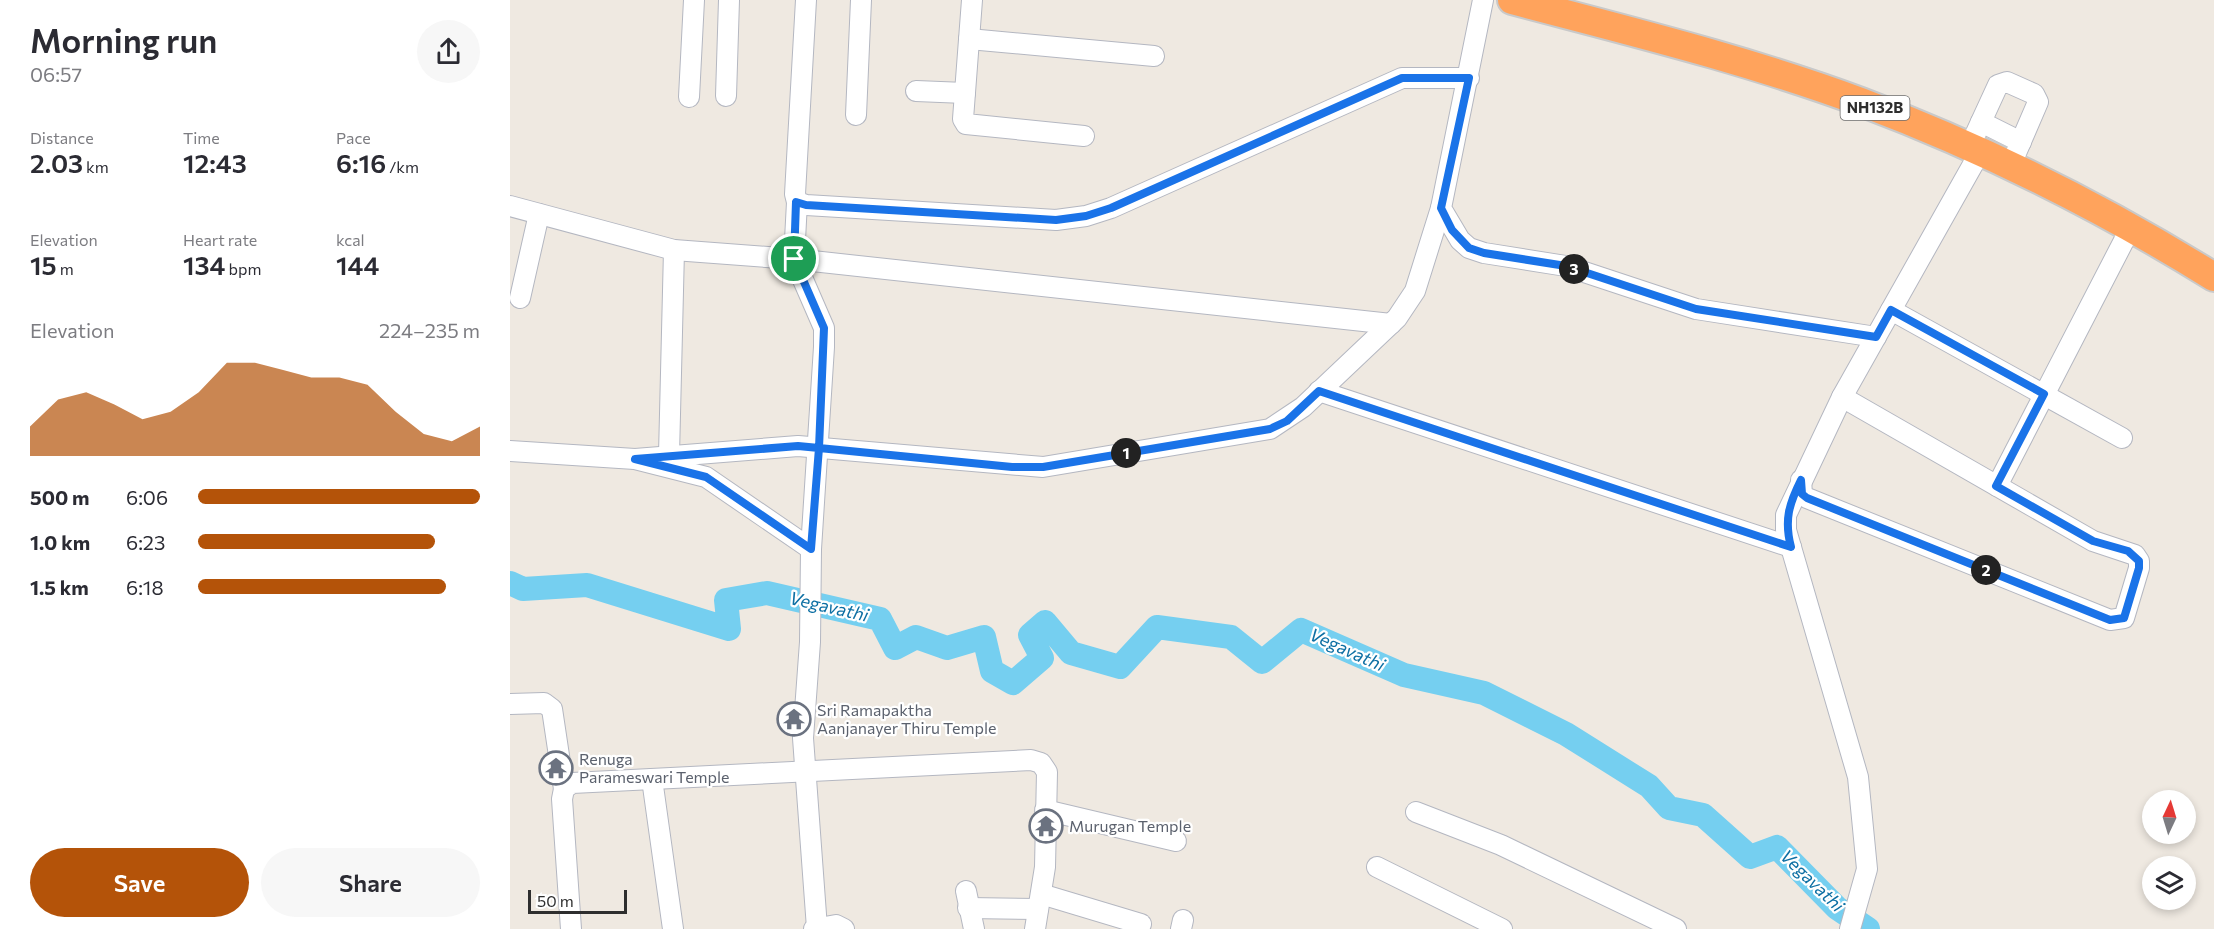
<!DOCTYPE html>
<html lang="en">
<head>
<meta charset="utf-8">
<style>
	:root { --surface:#fff; --page:#f7f7f7; --text:#2b2b33; --muted:#7c7c81; --accent:#b45309 }
	body { margin:0; font-family:Commissioner,sans-serif; background:var(--page); color:var(--text); height:100vh; display:flex; flex-direction:column; font-size:22px; white-space:nowrap }
	* { box-sizing:border-box; margin:0 }
	p { font-size:20px; color:var(--muted) }
	.icon { flex:none; width:33px; height:33px; fill:none; stroke:currentColor; stroke-width:2; stroke-linecap:round; stroke-linejoin:round }
	.map { position:relative; flex:1; overflow:hidden }
	.drawer { display:flex; flex-direction:column; background:var(--surface); width:510px }
	.drawer>* { flex:none }
	.needle { width:39px; rotate:4deg }
	.fabs { position:absolute; left:1632px; top:790px; display:grid; gap:12px }
	.fabs a { display:grid; place-items:center; width:54px; height:54px; border-radius:50%; background:var(--surface); box-shadow:0 3px 9px #0003; font-size:30px }
	.scale { position:absolute; left:18px; bottom:15px; width:99px; box-sizing:border-box; padding-left:6px; border:3px solid #2e2e2e; border-top:0; font-size:16px; line-height:21px; white-space:nowrap; color:#2e2e2e; -webkit-text-stroke:4px #fff; paint-order:stroke }
	.pin { position:absolute; display:grid; place-items:center; width:51px; height:51px; color:#fff; margin:-26px; border:3px solid #fff; border-radius:50%; box-shadow:0 2px 6px #0007 }
	.km { position:absolute; width:30px; height:30px; margin:-15px; border-radius:50%; background:#222; color:#fff; font-size:16px; line-height:30px; text-align:center }
	.round { display:grid; place-items:center; flex:none; width:63px; height:63px; border-radius:32px; background:var(--page) }
	.overview { display:flex; align-items:center; justify-content:space-between; height:102px; padding:0 30px }
	h1 { font-size:33px; font-weight:600; line-height:45px }
	.metrics { display:grid; grid-template-columns:repeat(3,1fr); gap:9px; height:102px; padding:6px 30px }
	.metrics div { display:grid; align-content:center }
	.metrics b { font-size:26px; font-weight:600 }
	.metrics small { font-size:16px; font-weight:400 }
	.metrics p { font-size:16px }
	.chart { height:168px; padding:12px 30px }
	.chart p { display:flex; justify-content:space-between }
	.chart svg { width:100%; height:108px; margin-top:6px; fill:var(--accent); opacity:.7 }
	.cta { display:flex; gap:12px; margin-top:auto; padding:12px 30px }
	.cta a { flex:1; height:69px; border-radius:36px; background:var(--accent); color:#fff; font-size:24px; font-weight:600; line-height:69px; text-align:center }
	.cta a+a { background:var(--page); color:var(--text) }
	ul { padding:0 30px; list-style:none; font-size:20px }
	li { display:grid; grid-template-columns:96px 72px 1fr; align-items:center; height:45px }
	li i { height:15px; border-radius:8px; background:var(--accent) }
	main { display:flex; flex:1; min-height:0 }
	.map>svg:first-child { display:block }
</style>
</head>
<body>
<main>
<section class="drawer">
<div class="overview"><div><h1>Morning run</h1><p>06:57</p></div><a class="round"><svg class="icon" aria-label="share" viewBox="0 0 24 24"><path d="M12 15V3M7 8l5-5 5 5M5 13v7h14v-7"/></svg></a></div>
<div class="metrics">
<div><p>Distance</p><b>2.03<small> km</small></b></div>
<div><p>Time</p><b>12:43</b></div>
<div><p>Pace</p><b>6:16<small> /km</small></b></div>
</div>
<div class="metrics">
<div><p>Elevation</p><b>15<small> m</small></b></div>
<div><p>Heart rate</p><b>134<small> bpm</small></b></div>
<div><p>kcal</p><b>144</b></div>
</div>
<div class="chart"><p><span>Elevation</span>224–235 m</p>
<svg viewBox="0 0 160 44" preserveAspectRatio="none"><path d="M0 44V32L10 21L20 18L30 23L40 29L50 26L60 18L70 6L80 6L90 9L100 12L110 12L120 15L130 26L140 35L150 38L160 32V44z"/></svg>
</div>
<ul>
<li><b>500 m</b>6:06<i style="width:100%"></i></li>
<li><b>1.0 km</b>6:23<i style="width:84%"></i></li>
<li><b>1.5 km</b>6:18<i style="width:88%"></i></li>
</ul>
<div class="cta"><a>Save</a><a>Share</a></div>
</section>
<div class="map">
<svg width="1704" height="929" viewBox="0 0 1704 929">
	<rect width="100%" height="100%" fill="#efe9e1"/>
	<g fill="none" stroke-linecap="round" stroke-linejoin="round">
		<polyline stroke="#75cff0" stroke-width="24" points="0,583 13,589 77,585 219,629 216,600 257,593 370,619 385,648 406,637 437,648 474,637 482,671 503,683 532,658 520,635 535,622 561,653 610,667 647,627 721,637 752,662 791,630 894,675 974,693 1056,734 1139,786 1159,808 1193,815 1240,857 1267,847 1327,908 1358,929"/>
		<defs>
			<g id="minor">
				<polyline points="296,0 285,194 287,202 296,205 546,220 576,216 601,208 892,78 959,78"/>
				<polyline points="462,0 453,119 456,124 574,136"/>
				<polyline points="973,0 931,208 950,240 959,248 974,253 1056,266 1186,309 1366,337"/>
				<polyline points="459,39 644,56"/>
				<polyline points="406,91 455,93"/>
				<polyline points="216,96 219,0"/>
				<polyline points="179,97 184,0"/>
				<polyline points="346,115 351,0"/>
				<polyline points="1471,122 1511,142"/>
				<polyline points="1459,148 1488,85 1497,82 1524,94 1528,102 1500,167"/>
				<polyline points="287,202 284,259 314,328 314,347 301,549 300,642 293,738 307,928"/>
				<polyline points="0,206 164,250 284,259 881,324"/>
				<polyline points="10,298 29,214"/>
				<polyline points="1381,310 1612,438"/>
				<polyline points="809,391 1281,547"/>
				<polyline points="0,451 125,459 196,477 301,549"/>
				<polyline points="159,455 164,250"/>
				<polyline points="125,459 288,446 533,467 760,429 793,407 887,318 905,291 931,208"/>
				<polyline points="1291,480 1292,494 1297,498 1600,620 1614,618 1629,568 1629,561 1625,555 1583,541 1332,397"/>
				<polyline points="1487,486 1621,227"/>
				<polyline points="0,704 34,703 42,709 54,789"/>
				<polyline points="142,779 163,929"/>
				<polyline points="535,810 666,841"/>
				<polyline points="906,812 991,845 1166,929"/>
				<polyline points="867,867 992,929"/>
				<polyline points="456,891 464,929"/>
				<polyline points="531,894 631,924"/>
				<polyline points="458,908 528,909"/>
				<polyline points="61,929 52,799 54,789 62,783 521,760 531,763 537,772 535,867 525,929"/>
				<polyline points="304,929 326,925 334,929"/>
				<polyline points="671,929 673,920"/>
				<polyline points="1340,929 1357,869 1348,777 1276,530 1276,515 1332,397 1470,152"/>
			</g>
			<path id="highway" d="M1002,0C1119,31 1238,60 1351,102C1473,148 1593,208 1704,277"/>
		</defs>
		<use href="#minor" stroke="#b4b7c1" stroke-width="22"/>
		<use href="#highway" stroke="#c9c9c9" stroke-width="32"/>
		<use href="#minor" stroke="#fff" stroke-width="20"/>
		<use href="#highway" stroke="#ffa35c" stroke-width="28"/>
	</g>
	<g fill="none" stroke-linecap="round" stroke-linejoin="round">
		<defs>
			<path id="route" d="M284,259L314,328L309,448L301,549L196,477L125,459L288,446L309,448L502,467H533L760,429L777,421L809,391L1281,547C1274,520 1279,504 1291,480L1292,494L1297,498L1600,620L1614,618L1629,568V561L1618,551L1583,541L1486,486L1534,394L1381,310L1366,337L1186,309L1056,266L974,253L959,248L942,230L931,208L959,78H892L601,208L576,216L546,220L296,205L286,202L284,259"/>
		</defs>
		<use href="#route" stroke="#fff" stroke-width="12"/>
		<use href="#route" stroke="#1a73e8" stroke-width="8"/>
	</g>
	<defs>
		<symbol id="temple-ring" viewBox="-11 -11 22 22"><circle r="9.5" fill="#fff" stroke="#6b7280" stroke-width="1.5"/><path d="M0-6L5-2H3V0L6.5 2.5H4V6H1.5V3h-3V6H-4V2.5H-6.5L-3 0V-2H-5Z" fill="#6b7280"/></symbol>
	</defs>
	<g fill-rule="evenodd">
		<use href="#temple-ring" x="265" y="700" width="38" height="38"/>
		<use href="#temple-ring" x="27" y="749" width="38" height="38"/>
		<use href="#temple-ring" x="517" y="807" width="38" height="38"/>
	</g>
	<g text-anchor="middle" stroke-width="4.5" stroke-linejoin="round" paint-order="stroke">
		<rect fill="#fff" stroke="#6d6d6d" stroke-width="1.5" x="1330.5" y="96" width="69" height="24" rx="4.5"/>
		<g font-size="15" font-weight="bold" fill="#2e2e2e">
			<text x="1365" y="113">NH132B</text>
		</g>
		<g font-size="16" fill="#5b616d" stroke="#fff" text-anchor="start">
			<text x="307" y="716">Sri Ramapaktha<tspan x="307" dy="18">Aanjanayer Thiru Temple</tspan></text>
			<text x="69" y="765">Renuga<tspan x="69" dy="18">Parameswari Temple</tspan></text>
			<text x="559" y="832">Murugan Temple</text>
		</g>
		<g font-size="18" font-style="italic" fill="#0d6fa3" stroke="#fff">
			<text transform="translate(319 607) rotate(13)" y="6">Vegavathi</text>
			<text transform="translate(837 650) rotate(24)" y="6">Vegavathi</text>
			<text transform="translate(1302 881) rotate(44)" y="6">Vegavathi</text>
		</g>
	</g>
</svg>
<div class="fabs">
<a><svg class="needle" viewBox="-14 -14 28 28"><path d="M0-13l5 13h-10z" fill="#e53935"/><path d="M0 13l5-13h-10z" fill="#7c7c81"/></svg></a>
<a><svg class="icon" aria-label="layers" viewBox="0 0 24 24"><path d="M12 4l9 5-9 5-9-5zM3 14l9 5 9-5"/></svg></a>
</div>
<div class="scale">50 m</div>
<div class="pin" style="left:284px;top:259px;background:#1e9e55"><svg class="icon" aria-label="arrive" viewBox="0 0 24 24"><path d="M6 21V4h12l-3 4 3 4H6"/></svg></div>
<b class="km" style="left:616px;top:453px">1</b>
<b class="km" style="left:1476px;top:570px">2</b>
<b class="km" style="left:1064px;top:269px">3</b>
</div>
</main>
</body>
</html>
